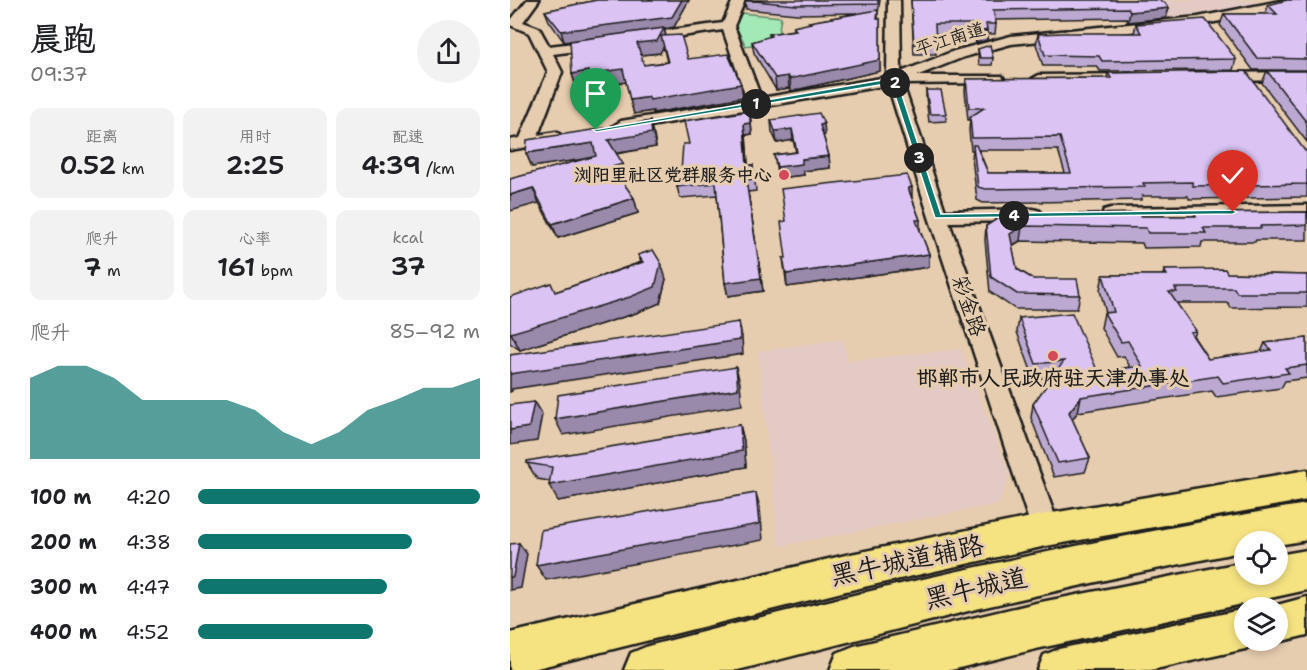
<!DOCTYPE html>
<html lang="zh">
<head>
<meta charset="utf-8">
<style>
	:root { --surface:#fff; --page:#f2f2f2; --text:#202124; --muted:#757577; --accent:#0f766e }
	body { margin:0; font-family:"Shantell Sans","LXGW WenKai TC",sans-serif; background:var(--page); color:var(--text); height:100vh; display:flex; flex-direction:column; font-size:22px; white-space:nowrap }
	* { box-sizing:border-box; margin:0 }
	p { font-size:20px; color:var(--muted) }
	.icon { flex:none; width:33px; height:33px; fill:none; stroke:currentColor; stroke-width:2; stroke-linecap:round; stroke-linejoin:round }
	.map { position:relative; flex:1; overflow:hidden }
	.side { display:flex; flex-direction:column; background:var(--surface); width:510px }
	.side>* { flex:none }
	.buttons { position:absolute; left:724px; top:531px; display:grid; gap:12px }
	.buttons a { display:grid; place-items:center; width:54px; height:54px; border-radius:50%; background:var(--surface); box-shadow:0 3px 9px #0003; font-size:30px }
	.pin { position:absolute; display:grid; place-items:center; width:51px; height:51px; color:#fff; margin:-62px -26px; border-radius:50% 50% 50% 0; rotate:-45deg; box-shadow:0 0 6px #0007 }
	.pin .icon { rotate:45deg }
	.km { position:absolute; width:30px; height:30px; margin:-15px; border-radius:50%; background:#222; color:#fff; font-size:16px; line-height:30px; text-align:center }
	.round { display:grid; place-items:center; flex:none; width:63px; height:63px; border-radius:32px; background:var(--page) }
	.overview { display:flex; align-items:center; justify-content:space-between; height:102px; padding:0 30px }
	h1 { font-size:33px; font-weight:600; line-height:45px }
	.stats { display:grid; grid-template-columns:repeat(3,1fr); gap:9px; height:102px; padding:6px 30px }
	.stats div { display:grid; align-content:center; border-radius:12px; background:var(--page); text-align:center }
	.stats b { font-size:26px; font-weight:600 }
	.stats small { font-size:16px; font-weight:400 }
	.stats p { font-size:16px }
	.chart { height:168px; padding:12px 30px }
	.chart p { display:flex; justify-content:space-between }
	.chart svg { width:100%; height:108px; margin-top:6px; fill:var(--accent); opacity:.7 }
	ul { padding:0 30px; list-style:none; font-size:20px }
	li { display:grid; grid-template-columns:96px 72px 1fr; align-items:center; height:45px }
	li i { height:15px; border-radius:8px; background:var(--accent) }
	main { display:flex; flex:1; min-height:0 }
	.map>svg:first-child { display:block }
</style>
</head>
<body>
<main>
<section class="side">
<div class="overview"><div><h1>晨跑</h1><p>09:37</p></div><a class="round"><svg class="icon" aria-label="share" viewBox="0 0 24 24"><path d="M12 15V3M7 8l5-5 5 5M5 13v7h14v-7"/></svg></a></div>
<div class="stats">
<div><p>距离</p><b>0.52<small> km</small></b></div>
<div><p>用时</p><b>2:25</b></div>
<div><p>配速</p><b>4:39<small> /km</small></b></div>
</div>
<div class="stats">
<div><p>爬升</p><b>7<small> m</small></b></div>
<div><p>心率</p><b>161<small> bpm</small></b></div>
<div><p>kcal</p><b>37</b></div>
</div>
<div class="chart"><p><span>爬升</span>85–92 m</p>
<svg viewBox="0 0 160 44" preserveAspectRatio="none"><path d="M0 44V11L10 6L20 6L30 11L40 20L50 20L60 20L70 20L80 24L90 33L100 38L110 33L120 24L130 20L140 15L150 15L160 11V44z"/></svg>
</div>
<ul>
<li><b>100 m</b>4:20<i style="width:100%"></i></li>
<li><b>200 m</b>4:38<i style="width:76%"></i></li>
<li><b>300 m</b>4:47<i style="width:67%"></i></li>
<li><b>400 m</b>4:52<i style="width:62%"></i></li>
</ul>
</section>
<div class="map">
<svg width="797" height="670" viewBox="0 0 797 670">
	<rect width="100%" height="100%" fill="#e7cdaf"/>
	<filter id="ink" filterUnits="userSpaceOnUse"><feTurbulence type="fractalNoise" baseFrequency=".0167" numOctaves="2"/><feDisplacementMap in="SourceGraphic" scale="12" xChannelSelector="R" yChannelSelector="G"/><feConvolveMatrix kernelMatrix="1 2 1 2 8 2 1 2 1" color-interpolation-filters="sRGB"/></filter>
	<g filter="url(#ink)">
		<g fill="#e3cac4">
			<polygon points="649,0 744,0 750,6 660,17"/>
			<polygon points="333,339 338,361 451,349 500,475 489,504 269,546 248,351"/>
		</g>
		<polygon fill="#a3e9b6" stroke="#608269" stroke-width="1.5" points="230,13 271,17 268,35 271,40 236,46 225,25"/>
		<g fill="none" stroke-linecap="round" stroke-linejoin="round">
			<defs>
				<g id="minor">
					<polygon points="17,0 29,0 13,22 29,28 39,46 89,40 96,44 89,48 43,54 52,72 28,135 46,132 54,137 46,142 0,150 0,140 10,138 38,72 19,33 0,25 0,21"/>
					<polygon points="223,0 235,0 224,26 251,98 377,77 378,0 390,0 391,72 444,51 501,36 688,17 775,0 794,0 792,3 755,13 688,25 501,44 454,57 406,76 492,76 494,79 492,82 487,83 393,84 435,211 523,209 530,211 532,215 530,219 523,221 439,222 550,530 546,539 536,543 526,539 522,530 419,217 378,85 111,131 103,126 111,121 237,100 213,30 124,43 117,39 124,35 213,23"/>
					<polygon points="797,72 797,80 709,81 702,77 709,73"/>
					<polygon points="628,74 633,75 635,78 633,81 529,83 522,79 529,75"/>
					<polygon points="797,205 797,217 601,220 594,218 592,214 594,210 601,208"/>
				</g>
				<g id="major">
					<polygon points="797,470 797,500 536,546 336,591 19,670 0,670 0,633 336,555 536,514"/>
					<polygon points="797,597 797,635 768,642 765,640 768,640 768,608 756,608"/>
					<polygon points="735,609 735,640 750,640 735,649 641,670 528,670 534,655 549,649"/>
				</g>
				<g id="highway">
					<path d="M797,504V540L768,545V542H735V551L631,572L466,609L228,670H114L121,653L138,646C356,589 575,540 797,504Z"/>
					<polygon points="797,550 797,590 526,649 441,670 320,670 327,653 344,646 526,603 735,562 735,574 768,574 768,555"/>
				</g>
			</defs>
			<use href="#minor" stroke="#1c1c1c" stroke-width="5"/>
			<use href="#major" stroke="#1c1c1c" stroke-width="5"/>
			<use href="#highway" stroke="#1c1c1c" stroke-width="5"/>
			<use href="#minor" fill="#e7cdaf" fill-rule="evenodd"/>
			<use href="#major" fill="#f5e382" fill-rule="evenodd"/>
			<use href="#highway" fill="#f5e382" fill-rule="evenodd"/>
		</g>
		<g fill="#bca9d2" stroke="#1c1c1c" stroke-width="1.5" fill-rule="evenodd">
			<path d="M87,0H179L164,27L154,29L156,36L178,59L231,84L233,97L143,113V111L124,114L116,82L82,87L81,84L66,86L62,74L94,36L54,42L39,21L35,11ZM153,46L157,62L134,65L131,55L150,53Z"/>
			<polygon points="370,0 368,13 370,71 286,90 281,91 279,88 266,90 244,53 242,42 260,37 259,34 283,30 283,27 299,24 299,22 348,13 287,14 236,9 235,1"/>
			<polygon points="401,0 650,0 659,8 656,18 618,22 616,18 485,20 486,24 485,34 477,34 477,40 466,43 464,34 426,34 426,54 404,54"/>
			<polygon points="797,0 797,70 743,70 710,25 714,14 755,14 758,5"/>
			<polygon points="626,24 726,59 723,70 590,71 587,66 533,66 526,44 528,34 624,33"/>
			<polygon points="468,49 483,58 482,65 469,65 468,56"/>
			<polygon points="757,71 797,71 797,142 752,83"/>
			<path d="M598,73L797,151V197L679,199L678,196H632L631,200L473,203L467,200L462,158L463,150H461L459,130L460,120H458L455,91L456,79L597,78ZM469,150H548L555,173H478Z"/>
			<polygon points="416,90 436,114 436,121 419,122 416,97"/>
			<polygon points="240,111 242,134 236,135 238,166 243,165 246,191 238,192 253,291 218,296 215,283 207,195 170,198 167,187 179,144"/>
			<polygon points="261,120 315,135 313,135 319,156 320,168 293,171 294,175 268,178 264,155 286,152 283,140 267,143 262,132"/>
			<polygon points="144,135 146,147 106,154 117,178 111,180 124,198 128,213 48,238 29,203 0,179 79,158 22,167 16,153"/>
			<polygon points="402,198 410,220 410,231 419,254 419,267 277,287 273,258 276,258"/>
			<polygon points="797,212 797,240 746,240 745,242 692,242 691,247 634,248 632,243 510,241 502,246 507,269 523,279 570,295 567,309 505,309 480,292 475,240 476,226 630,216 684,216 685,213"/>
			<polygon points="128,255 156,279 150,303 126,313 10,350 0,343 0,297 45,292 131,262"/>
			<polygon points="654,270 717,273 797,275 797,307 721,308 718,303 666,303 686,331 684,337 698,359 751,352 755,343 797,338 797,378 775,381 771,388 706,397 702,391 568,412 562,419 580,458 575,472 544,477 521,418 523,404 543,377 524,379 507,332 509,318 588,372 620,367 614,356 607,357 591,328 594,313 596,313 590,290 593,275 653,275"/>
			<polygon points="230,425 234,441 236,467 48,501 39,481 27,479 17,463"/>
		</g>
		<g fill="#9989ab" stroke="#1c1c1c" stroke-width="1.5">
			<polygon points="172,0 179,0 164,27 154,29 157,40 150,53 130,55 127,43 154,29 54,42 51,31"/>
			<polygon points="659,8 656,18 618,22 620,12"/>
			<polygon points="370,19 370,71 281,91 280,79"/>
			<polygon points="477,30 477,40 466,43 466,33"/>
			<polygon points="113,69 117,82 82,87 81,84 66,86 62,74 78,71"/>
			<polygon points="278,76 279,88 266,90 265,78"/>
			<polygon points="231,84 233,97 143,113 143,111 124,114 120,100"/>
			<polygon points="240,111 242,134 236,135 239,177 237,166 234,124"/>
			<polygon points="140,121 146,147 102,154 98,140"/>
			<polygon points="314,124 315,135 311,136 310,125"/>
			<polygon points="282,129 283,140 267,143 265,131"/>
			<polygon points="83,143 87,157 22,167 16,153"/>
			<polygon points="319,156 320,168 293,171 294,175 268,178 267,167 292,159"/>
			<polygon points="113,164 117,178 106,181 102,167"/>
			<polygon points="402,187 402,199 398,188"/>
			<polygon points="23,188 29,203 0,211 0,195"/>
			<polygon points="238,192 253,291 218,296 215,283"/>
			<polygon points="124,198 128,213 48,238 42,224"/>
			<polygon points="512,226 510,241 498,248 500,234"/>
			<polygon points="419,254 419,267 277,287 276,274"/>
			<polygon points="151,263 156,279 150,303 126,313 10,350 1,333"/>
			<polygon points="229,322 232,336 233,354 2,389 2,391 0,392 0,374"/>
			<polygon points="226,367 230,383 232,405 53,435 45,419"/>
			<polygon points="571,397 568,412 555,427 559,412"/>
			<polygon points="24,402 32,415 27,441 0,445 0,430"/>
			<polygon points="230,425 234,441 236,467 48,501 39,485"/>
			<polygon points="246,493 250,508 253,540 36,580 26,565"/>
			<polygon points="9,543 17,554 11,588 0,590 0,577"/>
		</g>
		<g fill="#dbc4f4" stroke="#1c1c1c" stroke-width="1.5">
			<polygon points="87,0 172,0 162,17 51,31 35,11"/>
			<polygon points="235,0 368,0 368,4 286,5"/>
			<polygon points="401,0 650,0 651,2 654,2 659,8 620,12 618,8 483,10 486,24 476,24 477,30 466,33 465,24 425,24 426,44 404,44"/>
			<polygon points="777,0 797,0 797,59 747,58 714,14 767,14 758,5"/>
			<polygon points="368,10 367,19 370,19 370,60 284,78 280,79 278,76 265,78 242,42 261,36 259,34 286,30 283,27 301,23 299,22"/>
			<polygon points="695,19 726,59 592,61 589,56 535,55 528,34 554,33 631,33 626,24"/>
			<polygon points="154,28 147,41 127,43 134,65 158,62 151,36 171,35 178,59 218,54 231,84 140,100 139,97 120,100 113,69 78,74 78,71 62,74 60,41"/>
			<polygon points="480,45 483,58 470,58 468,49"/>
			<polygon points="736,71 795,151 797,151 797,184 683,186 682,182 633,183 635,187 475,189 468,187 463,145 466,145 478,173 561,173 550,137 462,138 460,117 474,108 459,108 456,79 601,78 598,73"/>
			<polygon points="757,71 797,71 797,123"/>
			<polygon points="416,90 431,90 436,114 420,114"/>
			<polygon points="240,111 240,123 234,124 237,166 243,165 244,179 236,180 251,278 215,283 206,183 167,187 168,172 171,172 173,144 179,144 174,121"/>
			<polygon points="309,113 314,124 310,125 319,156 292,159 292,164 267,167 264,155 287,152 282,129 265,131 261,120"/>
			<polygon points="140,121 142,133 98,140 113,164 102,167 124,198 42,224 23,188 0,195 0,179 86,156 83,143 16,153 17,140"/>
			<polygon points="397,175 402,187 398,188 410,220 406,220 419,254 276,274 273,258 276,258 271,222 276,221 271,189"/>
			<polygon points="797,212 797,225 750,226 751,228 693,228 696,233 638,233 636,228 512,226 500,234 507,269 523,279 567,279 570,295 507,294 481,277 476,226 493,215 629,213 630,216 686,216 685,213"/>
			<polygon points="143,250 151,263 145,287 120,297 1,333 0,332 0,297 41,283 45,292 133,262 128,255"/>
			<polygon points="715,269 717,273 797,275 797,293 727,293 724,288 665,288 667,292 659,292 686,331 680,332 698,359 761,350 755,343 797,338 797,365 775,368 779,373 713,383 708,376 571,397 559,412 580,458 548,463 523,404 554,361 526,364 509,318 562,313 588,372 632,366 618,341 611,342 594,313 604,312 593,275 657,275 654,270"/>
			<polygon points="229,322 230,340 0,374 0,355"/>
			<polygon points="226,367 228,389 45,419 48,395"/>
			<polygon points="24,402 19,427 0,430 0,405"/>
			<polygon points="230,425 232,451 39,485 42,467 17,463 17,461"/>
			<polygon points="246,493 249,524 26,565 31,530"/>
			<polygon points="9,543 3,577 0,577 0,544"/>
		</g>
	</g>
	<polygon fill="#0f766e" stroke="#fff" stroke-width="1.5" points="384,78 387,80 431,214 723,210 727,212 723,214 425,218 381,83 86,132 83,130"/>
	<g fill="#d1495b" stroke="#e7cdaf" stroke-width="2">
		<circle cx="274" cy="175" r="6"/>
		<circle cx="543" cy="356" r="6"/>
	</g>
	<g text-anchor="middle" stroke-width="6" stroke-linejoin="round" paint-order="stroke">
		<g font-size="18" fill="#1c1c1c" stroke="#e7cdaf">
			<text transform="translate(440 39) rotate(-18)" y="6">平江南道</text>
		</g>
		<g font-size="18" font-weight="bold" fill="#1c1c1c" stroke="#e7cdaf" text-anchor="end">
			<text x="262" y="181">浏阳里社区党群服务中心</text>
		</g>
		<g font-size="21" fill="#1c1c1c" stroke="#e7cdaf">
			<text transform="translate(459 306) rotate(71)" y="7">彩金路</text>
		</g>
		<g font-size="21" font-weight="bold" fill="#1c1c1c" stroke="#e7cdaf">
			<text x="543" y="385">邯郸市人民政府驻天津办事处</text>
		</g>
		<g font-size="26" fill="#1c1c1c" stroke="#e7cdaf">
			<text transform="translate(397 560) rotate(-12)" y="9">黑牛城道辅路</text>
			<text transform="translate(466 588) rotate(-13)" y="9">黑牛城道</text>
		</g>
	</g>
</svg>
<div class="buttons">
<a><svg class="icon" aria-label="locate" viewBox="0 0 24 24"><circle cx="12" cy="12" r="6"/><path d="M12 2v4M12 18v4M2 12h4M18 12h4"/></svg></a>
<a><svg class="icon" aria-label="layers" viewBox="0 0 24 24"><path d="M12 4l9 5-9 5-9-5zM3 14l9 5 9-5"/></svg></a>
</div>
<div class="pin" style="left:86px;top:130px;background:#1e9e55"><svg class="icon" aria-label="arrive" viewBox="0 0 24 24"><path d="M6 21V4h12l-3 4 3 4H6"/></svg></div>
<div class="pin" style="left:723px;top:212px;background:#d93025"><svg class="icon" aria-label="check" viewBox="0 0 24 24"><path d="M5 12l5 5 9-10"/></svg></div>
<b class="km" style="left:246px;top:104px">1</b>
<b class="km" style="left:385px;top:83px">2</b>
<b class="km" style="left:409px;top:158px">3</b>
<b class="km" style="left:504px;top:216px">4</b>
</div>
</main>
</body>
</html>
